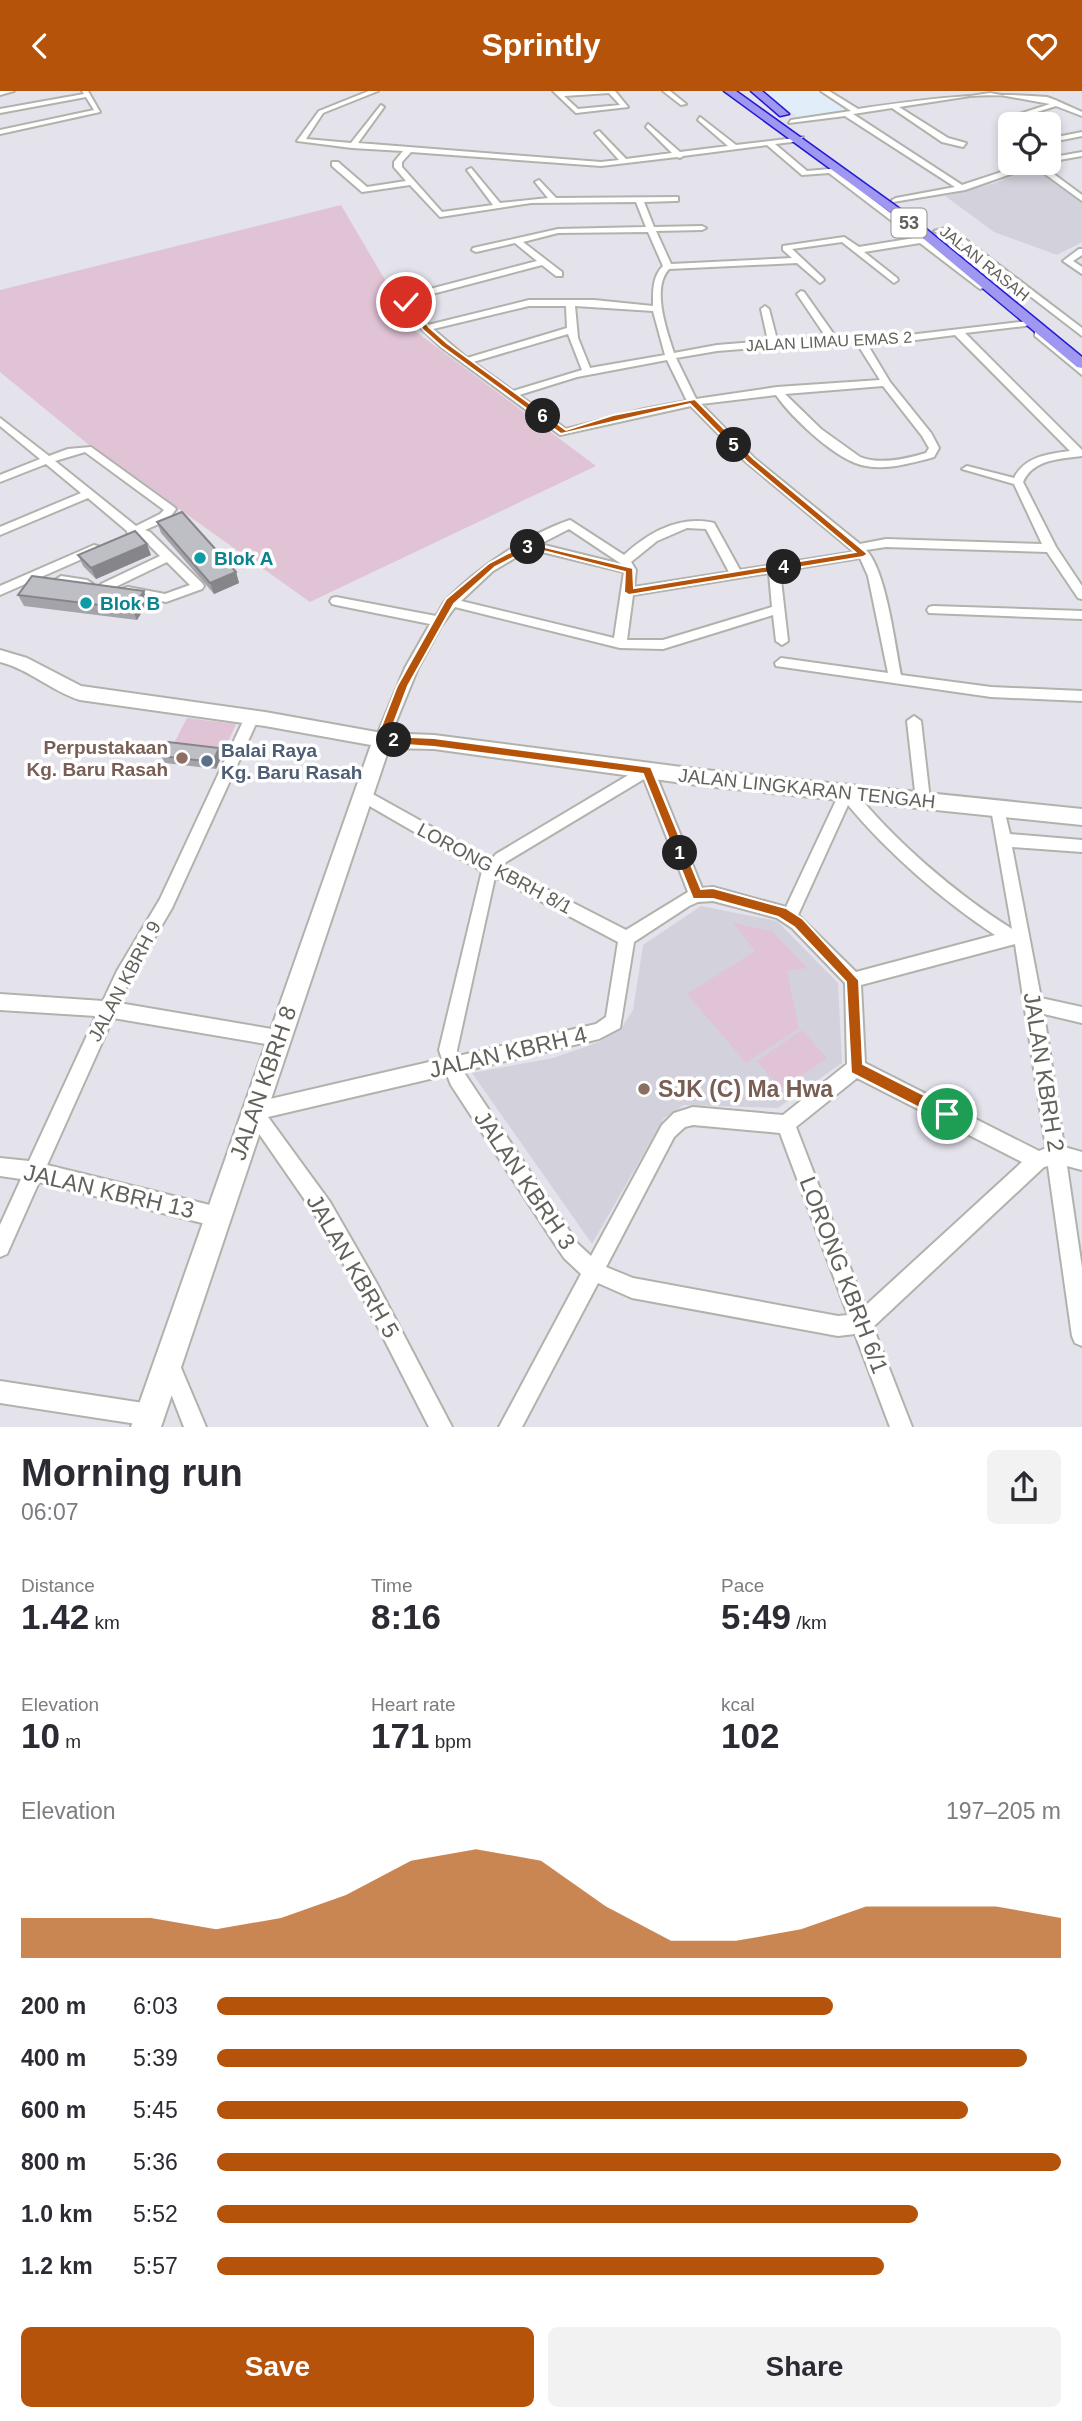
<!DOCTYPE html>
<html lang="en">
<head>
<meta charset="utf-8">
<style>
	:root { --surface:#fff; --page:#f2f2f3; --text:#2b2b33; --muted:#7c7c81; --accent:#b45309 }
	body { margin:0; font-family:Helvetica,sans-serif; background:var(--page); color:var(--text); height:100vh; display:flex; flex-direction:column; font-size:26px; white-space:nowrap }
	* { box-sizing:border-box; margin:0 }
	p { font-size:23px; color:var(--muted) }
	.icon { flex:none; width:38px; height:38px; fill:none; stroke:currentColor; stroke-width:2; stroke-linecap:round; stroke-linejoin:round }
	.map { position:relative; height:1336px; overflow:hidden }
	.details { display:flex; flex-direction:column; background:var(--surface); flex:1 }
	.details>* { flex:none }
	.fabs { position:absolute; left:998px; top:21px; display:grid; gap:14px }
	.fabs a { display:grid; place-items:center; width:63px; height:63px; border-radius:10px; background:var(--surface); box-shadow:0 4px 10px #0003; font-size:35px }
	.pin { position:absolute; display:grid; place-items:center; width:60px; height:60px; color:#fff; margin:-30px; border:4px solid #fff; border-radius:50%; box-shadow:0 2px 7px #0007 }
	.km { position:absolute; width:35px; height:35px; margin:-18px; border-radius:50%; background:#222; color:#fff; font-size:19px; line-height:35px; text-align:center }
	.round { display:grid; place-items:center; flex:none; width:74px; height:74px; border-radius:10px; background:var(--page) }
	.headline { display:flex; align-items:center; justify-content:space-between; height:119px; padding:0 21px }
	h1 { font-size:38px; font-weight:800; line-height:52px }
	.stats { display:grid; grid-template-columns:repeat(3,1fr); gap:10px; height:119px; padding:7px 21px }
	.stats div { display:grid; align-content:center }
	.stats b { font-size:35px; font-weight:800 }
	.stats small { font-size:19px; font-weight:400 }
	.stats p { font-size:19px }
	.chart { height:196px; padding:14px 21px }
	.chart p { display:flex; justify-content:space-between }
	.chart svg { width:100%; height:126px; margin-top:7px; fill:var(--accent); opacity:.7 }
	.action { display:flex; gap:14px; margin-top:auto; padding:14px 21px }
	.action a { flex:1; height:80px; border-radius:10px; background:var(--accent); color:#fff; font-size:28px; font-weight:800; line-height:80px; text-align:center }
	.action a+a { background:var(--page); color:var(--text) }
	ul { padding:0 21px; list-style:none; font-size:23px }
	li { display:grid; grid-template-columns:112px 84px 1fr; align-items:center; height:52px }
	li i { height:18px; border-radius:9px; background:var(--accent) }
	header { display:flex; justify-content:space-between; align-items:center; height:91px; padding:0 21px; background:var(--accent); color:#fff; font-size:32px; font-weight:800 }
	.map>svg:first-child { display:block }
</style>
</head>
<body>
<header><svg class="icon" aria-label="back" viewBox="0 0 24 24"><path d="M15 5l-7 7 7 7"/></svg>Sprintly<svg class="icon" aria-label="heart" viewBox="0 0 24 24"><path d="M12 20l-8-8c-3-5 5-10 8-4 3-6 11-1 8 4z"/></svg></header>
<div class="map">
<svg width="1082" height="1336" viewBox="0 0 1082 1336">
	<rect width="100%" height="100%" fill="#e4e3ec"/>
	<g fill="#d3d2dc">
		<polygon points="1037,75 1082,111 1082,151 1057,164 994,141 945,105 995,92"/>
		<polygon points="701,815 777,830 838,892 842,972 778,1017 684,1014 664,1027 592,1153 472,982 553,967 599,951 622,936 633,919 643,854"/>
	</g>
	<polygon fill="#e1edf8" points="763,0 819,0 850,19 799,27"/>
	<g fill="#e1c3d6">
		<polygon points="341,114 415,240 596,375 310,511 89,354 0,281 0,199"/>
		<polygon points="187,627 236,633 222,664 171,658"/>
		<polygon points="733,832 772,840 807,877 787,880 799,937 746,972 687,903 755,860"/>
		<polygon points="802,939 827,967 781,999 757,970"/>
	</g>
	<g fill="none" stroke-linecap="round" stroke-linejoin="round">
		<defs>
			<g id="street">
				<polygon points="0,0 14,0 0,4"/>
				<polygon points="82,0 88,0 100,21 0,43 0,39 94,19 86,6 0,22 0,18 84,3"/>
				<path d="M369,0H378L323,22L306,48L351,52L381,14L384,16L358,52L601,71L619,69L595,42L599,40L626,68L672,62L646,36L648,33L680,61L728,55L698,29L700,26L736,54L803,46L800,50L775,53L807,80L841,77V81H837L987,196L980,198L920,152L864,161L897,187L898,189L894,192L842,151L792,158L823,187L824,189L820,192L797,172L669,178C651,197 667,241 674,262L717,254L768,250L761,218L765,215L769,218L777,249L826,246L797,203L801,200L804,201L835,245H900L1028,230V234L1025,235L965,242L1082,359V365C1060,368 1033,368 1023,391L1056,456L1082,495V508L1078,507L1047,461L886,456L866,459C886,479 895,554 901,584L991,596L1082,600V610L991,606L776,575L775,572L781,567L888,582L868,485L860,467L780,480L788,550L782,554L776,550L773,524L663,558L620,557L455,516L441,535L418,577L387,653H377L375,649L405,577L430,533L336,514L332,513L330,510L332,507L336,506L436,525C440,520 443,511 447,508C479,476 526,444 570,429L624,464C649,441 680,424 714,432L740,479L854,461L746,371L691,315L560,344L441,256L423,239L402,211L411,203L537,170L515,152L476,161L472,159L473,157L558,138L646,136L636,111L531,112L440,126L410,94L362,101L332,75V71H338L367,96L406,90L394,76V71L403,60L352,57L297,50L319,20ZM767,54L802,84L829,82L914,147L859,156L844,146L783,155V159L792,167L671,173L656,140L702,139L706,137L702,135L654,136L644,111L675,110H678V106L556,107L539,89L535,91L548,107L500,112L471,77L467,79L493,114L442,121L402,76V71L411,61L601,75L677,66L680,67L683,65ZM648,141L663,175C652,186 653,201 653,215L594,209H529L428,234L411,211L417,207L542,174L556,185H562V181L523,151L558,142ZM529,215H566L567,237L467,267L433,238ZM575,215L653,220L665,264L590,277L578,247ZM568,243L582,279L513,300L473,271ZM955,244L1070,360C1049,363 1025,365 1014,387L967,375L962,378L1014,393L1042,453L886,448L860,453L754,367L701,313L776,304C792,327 838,371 866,375C886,379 907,373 927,368L934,366L939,357L931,342L890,291L866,251H900ZM832,251H856L880,289L777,296L696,308L676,267L717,260ZM667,269L687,310L644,318L566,338L519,304L577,286ZM883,295L922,345L929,357L926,362C906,368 880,374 860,366L821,338L785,303ZM687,437L706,438L729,481L634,496L636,479L631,471L657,450ZM569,438L620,472L621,473L540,453ZM530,458L624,481L614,547L461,510L493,480ZM769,482L772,516L663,549H627L633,504Z"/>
				<path d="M553,0H615L628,16L576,22ZM609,2L620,14L578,18L564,5Z"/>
				<polygon points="663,0 670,0 686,13 681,14"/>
				<path d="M821,0H829L858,18C918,9 985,0 1047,6C1059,10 1070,16 1082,21V25L1056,15L1021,26L1031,33H1023L1013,27V25L1050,13L990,2L899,16L948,47L966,52L963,56L942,51L892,17L853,23L962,94L1029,72H1039L1082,104V110L1034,75L965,99L893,111L892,109L896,107L955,96L845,25L789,32L791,29L851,20Z"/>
				<polygon points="1003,40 1010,41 1010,46 1003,42"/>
				<polygon points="1048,41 1062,45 1082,41 1082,45 1062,49 1048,45"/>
				<polygon points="1082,61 1082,65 1048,71 1048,67"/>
				<polygon points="949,136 1082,237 1082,245 947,141 938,142 934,140"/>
				<polygon points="1079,158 1082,158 1082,164 1073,170 1082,176 1082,183 1063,170"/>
				<polygon points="1038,240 1082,276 1082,284 1035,245 1035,241"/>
				<path d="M0,327L49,365L68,358L91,356L174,416L176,418L168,429L145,439L150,441L202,492L204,495L202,498L166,511L124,503L122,500L124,497L128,496L165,503L190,494L167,471L109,499H101L99,496L101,493L160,465L142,447L128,444L127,440L88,407L0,444V436L81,402L46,373L0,391V384L40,368L0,335ZM85,361L164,419L160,423L136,435L55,370Z"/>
				<polygon points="94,454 98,455 98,461 0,504 0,495"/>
				<polygon points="61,485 87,489 93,493 87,497 57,492 55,489"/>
				<polygon points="933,515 1082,520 1082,528 929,522 927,519 929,516"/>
				<polygon points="252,621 259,626 172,817 129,890 119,912 278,939 284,941 287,947 284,953 278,955 113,927 47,1074 218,1116 225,1119 228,1126 225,1133 218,1136 39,1091 7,1163 0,1166 0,1134 21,1088 0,1085 0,1067 29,1070 96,925 0,919 0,903 103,910 117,880 160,808 245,626"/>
				<polygon points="914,625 921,630 930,709 928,713 918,713 916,709 907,630"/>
				<path d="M647,673L652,675L654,679L702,797L713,796L786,816L840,701L842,697H852C892,748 957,804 1012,838L991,718L993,714H1003L1010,743L1082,749V761L1012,756L1041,907L1082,916V932L1044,923L1064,1056L1082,1061V1079L1067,1075L1082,1177V1255L1075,1252L1072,1245L1048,1075L1044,1076L873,1236L912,1336H890L855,1243L838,1245L632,1207L598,1192L522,1336H499L581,1183L564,1167L451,994L447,984L268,1026L330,1111L376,1191L452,1336H429L362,1205L316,1125L244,1021L247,1015L253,1012L442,968L439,959L482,780L359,709L357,705L359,701H369L491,769L496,763ZM644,688L688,801L626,839L503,776L506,771ZM848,714C888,762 943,810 995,844L856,881L798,824ZM495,786L618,851L606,926L596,933L458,965L457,959ZM713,810L777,827L792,837L845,892L847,973L783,1024L693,1016L674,1022L662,1034L591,1165L578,1153L463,980L599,948L620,937L634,851L689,815L698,811ZM1015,853L1046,1057L1039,1060L865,972L861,894ZM857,987L1022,1071L865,1215L796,1036ZM693,1034L780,1042L848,1224L838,1225L633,1187L606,1176L674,1046L685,1036Z"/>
				<polygon points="169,1262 176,1265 206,1336 184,1336 159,1272 162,1265"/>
				<polygon points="0,1290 150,1313 158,1316 161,1324 158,1332 150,1335 0,1312"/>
			</g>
			<path id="secondary" d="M0,559L27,567L81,595L265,621L382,642L434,644L705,679L1082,718V734L705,695L434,658L389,657L161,1336H131L371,654L265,635L80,609C51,600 29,578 0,571Z"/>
			<g id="highway">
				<polygon points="724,0 736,0 914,128 1082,266 1082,277 1077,276 906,133"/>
				<polygon points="751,0 762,0 789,23 780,25"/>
			</g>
		</defs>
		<use href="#street" stroke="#b2b2ac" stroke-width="4"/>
		<use href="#secondary" stroke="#b2b2ac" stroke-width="4"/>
		<use href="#highway" stroke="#231bd4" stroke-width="3"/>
		<use href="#street" fill="#fff" fill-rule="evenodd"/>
		<use href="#secondary" fill="#fff" fill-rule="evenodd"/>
		<use href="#highway" fill="#a097f0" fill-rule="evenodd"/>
	</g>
	<g fill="#a3a3a9">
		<polygon points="157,431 236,481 239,492 214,503 161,442"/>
		<polygon points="78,464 151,464 96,488 83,475"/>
		<polygon points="18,504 148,511 137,529 24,515"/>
		<polygon points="222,664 216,678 165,672 161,665"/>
	</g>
	<g fill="#85858a">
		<polygon points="147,453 151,464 96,488 91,477"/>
		<polygon points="236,481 239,492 214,503 210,492"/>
		<polygon points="144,500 148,511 137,529 132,518"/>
		<polygon points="219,657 222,664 216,678 213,671"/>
	</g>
	<g fill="#bebec5" stroke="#85858a" stroke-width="2">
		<polygon points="182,421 236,481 210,492 157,431"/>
		<polygon points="135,440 147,453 91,477 78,464"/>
		<polygon points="32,485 144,500 132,518 18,504"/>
		<polygon points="168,651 219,657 213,671 161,665"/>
	</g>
	<polygon fill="#b45309" stroke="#fff" stroke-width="2" points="404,209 409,209 429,236 447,252 566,339 613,324 695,308 753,367 868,463 863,466 629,504 624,501 625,481 532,457 495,476 454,513 408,595 389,645 434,647 651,676 701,798 713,797 786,817 803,828 859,889 863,973 952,1018 954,1023 952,1028 947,1030 941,1028 851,982 846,891 794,836 778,826 713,808 693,808 643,683 434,656 378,652 376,649 397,595 446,508 489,472 528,452 633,477 634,497 855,461 747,371 690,313 561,343 441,255 423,239"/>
	<g fill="#0f9aa8" stroke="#fff" stroke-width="2.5">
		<circle cx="200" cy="467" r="7"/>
		<circle cx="86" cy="512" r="7"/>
	</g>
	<g fill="#8d6e63" stroke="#fff" stroke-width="2.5">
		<circle cx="182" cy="667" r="7"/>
		<circle cx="644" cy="998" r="7"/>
	</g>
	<circle fill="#5c6f8a" stroke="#fff" stroke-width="2.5" cx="207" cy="670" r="7"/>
	<g text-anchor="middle" stroke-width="7" stroke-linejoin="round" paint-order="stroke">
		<g font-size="16" fill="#62615b" stroke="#fff">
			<text transform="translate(985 172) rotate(39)" y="6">JALAN RASAH</text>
			<text transform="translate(829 250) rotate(-3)" y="6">JALAN LIMAU EMAS 2</text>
		</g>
		<rect fill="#fff" stroke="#91908c" stroke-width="2" x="891.5" y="117.5" width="35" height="29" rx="5"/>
		<g font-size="18" font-weight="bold" fill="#62615b">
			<text x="909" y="138">53</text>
		</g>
		<g font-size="19" font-weight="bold" fill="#0d838f" stroke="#fff" text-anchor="start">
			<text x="214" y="474">Blok A</text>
			<text x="100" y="519">Blok B</text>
		</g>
		<g font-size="19" font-weight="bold" fill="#785e54" stroke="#fff" text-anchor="end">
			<text x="168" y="663">Perpustakaan<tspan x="168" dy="22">Kg. Baru Rasah</tspan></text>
		</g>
		<g font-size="19" font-weight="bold" fill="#4e5e75" stroke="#fff" text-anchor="start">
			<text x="221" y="666">Balai Raya<tspan x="221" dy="22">Kg. Baru Rasah</tspan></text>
		</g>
		<g font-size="19" fill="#62615b" stroke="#fff">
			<text transform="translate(807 697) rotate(6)" y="7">JALAN LINGKARAN TENGAH</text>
			<text transform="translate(495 777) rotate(28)" y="7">LORONG KBRH 8/1</text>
			<text transform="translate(124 890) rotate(-62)" y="7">JALAN KBRH 9</text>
		</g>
		<g font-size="23" fill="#62615b" stroke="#fff">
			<text transform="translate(508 961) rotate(-13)" y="8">JALAN KBRH 4</text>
			<text transform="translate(1044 981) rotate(81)" y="8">JALAN KBRH 2</text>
			<text transform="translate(263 992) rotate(-71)" y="8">JALAN KBRH 8</text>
			<text transform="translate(525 1089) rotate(56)" y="8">JALAN KBRH 3</text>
			<text transform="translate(109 1100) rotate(13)" y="8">JALAN KBRH 13</text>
			<text transform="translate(353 1175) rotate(60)" y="8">JALAN KBRH 5</text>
			<text transform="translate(844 1184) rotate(69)" y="8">LORONG KBRH 6/1</text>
		</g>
		<g font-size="23" font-weight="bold" fill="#785e54" stroke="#fff" text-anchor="start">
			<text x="658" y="1006">SJK (C) Ma Hwa</text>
		</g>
	</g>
</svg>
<div class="fabs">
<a><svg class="icon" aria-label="locate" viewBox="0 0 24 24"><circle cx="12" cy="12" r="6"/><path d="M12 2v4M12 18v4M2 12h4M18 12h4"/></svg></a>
</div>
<div class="pin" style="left:947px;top:1023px;background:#1e9e55"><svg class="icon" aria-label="arrive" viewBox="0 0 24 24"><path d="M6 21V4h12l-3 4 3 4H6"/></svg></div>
<div class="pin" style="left:406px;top:211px;background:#d93025"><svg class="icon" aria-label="check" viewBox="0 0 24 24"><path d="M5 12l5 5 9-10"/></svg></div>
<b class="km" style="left:680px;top:762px">1</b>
<b class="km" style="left:394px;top:649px">2</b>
<b class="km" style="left:528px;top:456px">3</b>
<b class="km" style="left:784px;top:476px">4</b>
<b class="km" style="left:734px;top:354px">5</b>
<b class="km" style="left:543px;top:325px">6</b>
</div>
<section class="details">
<div class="headline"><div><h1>Morning run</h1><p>06:07</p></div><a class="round"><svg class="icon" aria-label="share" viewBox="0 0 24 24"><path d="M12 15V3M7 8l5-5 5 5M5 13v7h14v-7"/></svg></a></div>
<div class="stats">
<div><p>Distance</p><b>1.42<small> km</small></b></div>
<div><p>Time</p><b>8:16</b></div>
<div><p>Pace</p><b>5:49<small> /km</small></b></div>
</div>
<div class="stats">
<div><p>Elevation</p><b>10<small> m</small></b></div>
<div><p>Heart rate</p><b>171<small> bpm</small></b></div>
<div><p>kcal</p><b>102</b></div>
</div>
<div class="chart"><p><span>Elevation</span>197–205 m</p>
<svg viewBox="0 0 160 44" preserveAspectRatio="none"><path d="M0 44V30L10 30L20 30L30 34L40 30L50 22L60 10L70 6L80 10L90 26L100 38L110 38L120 34L130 26L140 26L150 26L160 30V44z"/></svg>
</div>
<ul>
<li><b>200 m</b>6:03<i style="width:73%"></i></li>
<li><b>400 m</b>5:39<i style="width:96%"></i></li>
<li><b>600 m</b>5:45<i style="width:89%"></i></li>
<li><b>800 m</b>5:36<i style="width:100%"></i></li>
<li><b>1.0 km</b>5:52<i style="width:83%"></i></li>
<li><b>1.2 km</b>5:57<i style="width:79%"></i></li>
</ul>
<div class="action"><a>Save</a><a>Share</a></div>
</section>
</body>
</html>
